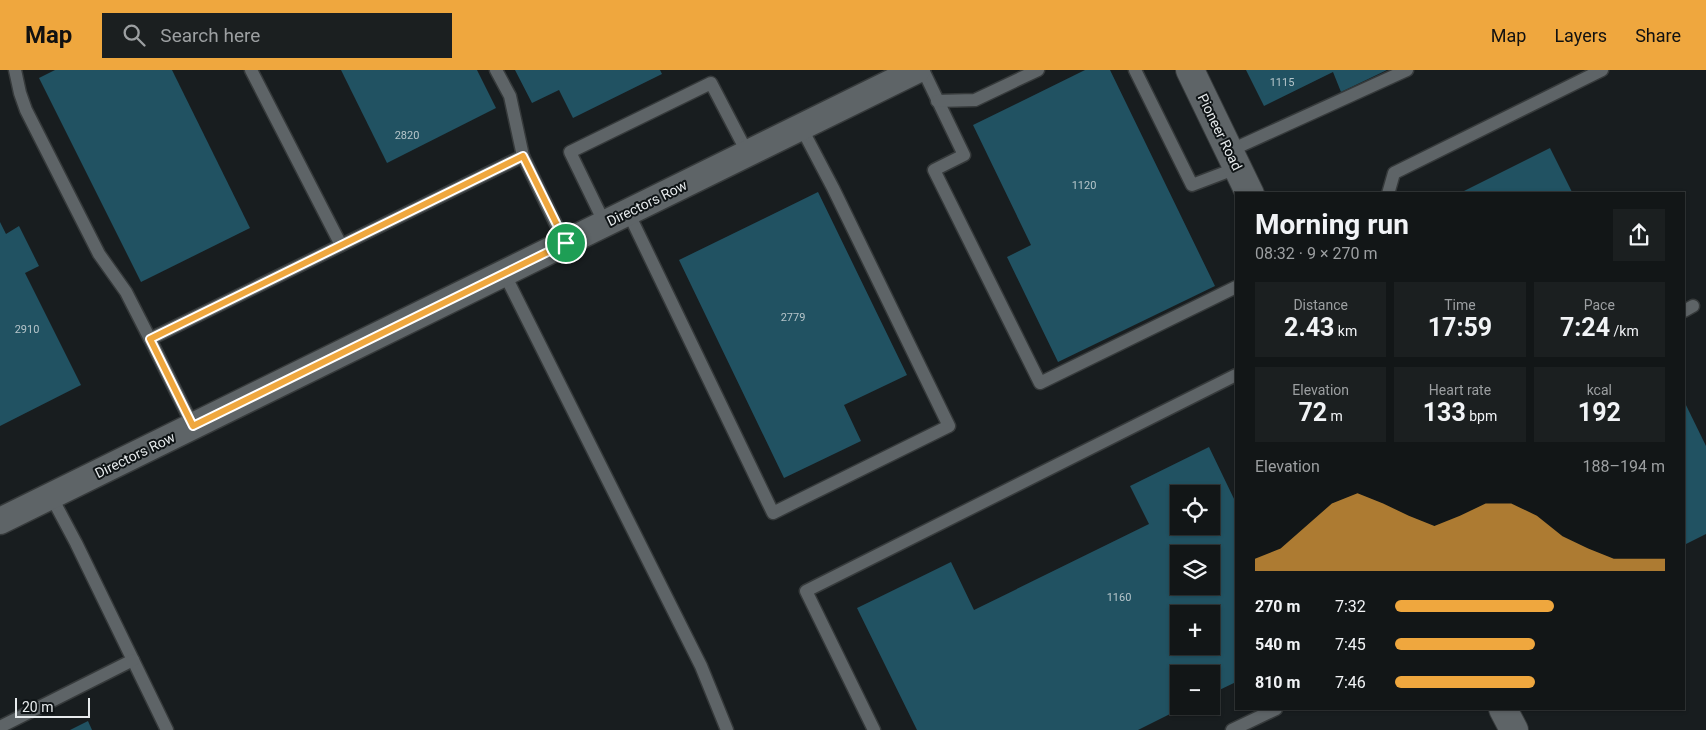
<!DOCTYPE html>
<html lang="en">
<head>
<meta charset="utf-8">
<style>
	:root { --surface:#121617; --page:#1b1f20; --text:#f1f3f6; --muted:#9c9fa1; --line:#313536; --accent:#efa73e }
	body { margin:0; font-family:Roboto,sans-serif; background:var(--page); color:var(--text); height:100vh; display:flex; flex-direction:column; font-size:19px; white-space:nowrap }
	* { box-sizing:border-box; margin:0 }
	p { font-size:16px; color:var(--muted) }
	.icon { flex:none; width:28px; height:28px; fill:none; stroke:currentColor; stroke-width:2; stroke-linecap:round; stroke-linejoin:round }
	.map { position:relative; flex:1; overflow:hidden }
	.panel { position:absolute; left:1235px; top:122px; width:450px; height:518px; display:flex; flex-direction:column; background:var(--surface); border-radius:0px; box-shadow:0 1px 4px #0004,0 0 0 1px var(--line) }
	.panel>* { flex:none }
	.tools { position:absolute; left:1170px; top:415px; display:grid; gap:10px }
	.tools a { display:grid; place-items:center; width:50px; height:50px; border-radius:0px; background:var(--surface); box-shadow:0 1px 4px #0004,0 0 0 1px var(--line); font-size:25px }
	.scale { position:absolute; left:15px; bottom:12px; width:75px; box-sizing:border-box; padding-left:5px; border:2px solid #e7ebed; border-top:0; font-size:14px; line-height:18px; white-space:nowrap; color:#e7ebed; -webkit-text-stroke:4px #0f1416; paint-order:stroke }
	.pin { position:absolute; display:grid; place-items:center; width:42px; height:42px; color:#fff; margin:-21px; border:2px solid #fff; border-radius:50%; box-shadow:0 1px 5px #0007 }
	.round { display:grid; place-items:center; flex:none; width:52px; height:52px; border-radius:0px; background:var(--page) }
	.headline { display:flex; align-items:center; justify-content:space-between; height:85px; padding:0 20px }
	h1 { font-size:28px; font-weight:700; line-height:38px }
	.figures { display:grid; grid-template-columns:repeat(3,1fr); gap:8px; height:85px; padding:5px 20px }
	.figures div { display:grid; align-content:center; border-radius:0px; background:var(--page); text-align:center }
	.figures b { font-size:25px; font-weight:700 }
	.figures small { font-size:14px; font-weight:400 }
	.figures p { font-size:14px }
	.chart { height:140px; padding:10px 20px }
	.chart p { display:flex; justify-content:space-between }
	.chart svg { width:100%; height:90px; margin-top:5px; fill:var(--accent); opacity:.7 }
	ul { padding:0 20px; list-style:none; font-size:16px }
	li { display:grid; grid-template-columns:80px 60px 1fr; align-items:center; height:38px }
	li i { height:12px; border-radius:6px; background:var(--accent) }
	header { display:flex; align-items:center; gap:30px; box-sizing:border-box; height:70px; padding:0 25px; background:var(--accent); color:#111 }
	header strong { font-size:24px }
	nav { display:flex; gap:28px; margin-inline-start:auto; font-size:18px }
	.search { width:350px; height:45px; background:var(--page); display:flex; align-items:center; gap:12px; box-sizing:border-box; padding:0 18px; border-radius:0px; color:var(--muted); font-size:19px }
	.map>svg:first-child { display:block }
</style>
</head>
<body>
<header>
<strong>Map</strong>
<div class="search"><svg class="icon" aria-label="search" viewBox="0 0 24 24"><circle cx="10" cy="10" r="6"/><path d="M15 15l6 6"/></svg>Search here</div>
<nav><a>Map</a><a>Layers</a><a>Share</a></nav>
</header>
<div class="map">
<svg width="1706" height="660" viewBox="0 0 1706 660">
	<rect width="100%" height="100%" fill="#181d1f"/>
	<g fill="#215262" fill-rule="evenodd">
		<polygon points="55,0 172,0 250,158 141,212 39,8"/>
		<polygon points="341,0 477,0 496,38 387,93"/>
		<polygon points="515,0 660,0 662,4 573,48 559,20 532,33"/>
		<polygon points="1085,0 1110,0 1215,216 1058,292 1007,187 1031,175 973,55"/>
		<polygon points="1246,0 1387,0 1341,22 1333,2 1264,36"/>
		<polygon points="1550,78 1573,124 1458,124"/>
		<polygon points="818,122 907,305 844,335 861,371 784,408 679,190"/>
		<polygon points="0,152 6,164 19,156 39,196 25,203 81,315 0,356"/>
		<polygon points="1684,331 1706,376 1706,464 1684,475"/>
		<path d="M1209,377L1236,433V612L1211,624V604H1179V636H1186L1138,660H917L857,538L951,492L974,540L1149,454L1130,416ZM1179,424H1211V456H1179ZM1179,484H1211V516H1179ZM1179,544H1211V576H1179Z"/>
		<polygon points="88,651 92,660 70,660"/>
	</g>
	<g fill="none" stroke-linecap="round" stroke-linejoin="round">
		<defs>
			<g id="lane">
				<polyline points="15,0 20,23 26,40 99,184 126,222 150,269"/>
				<polyline points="251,0 341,175"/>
				<polyline points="496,0 510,26 523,86"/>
				<polyline points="923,0 964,85 934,100 1040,313 1236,217"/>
				<polyline points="1135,0 1192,115 1237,98"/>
				<polyline points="937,31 975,30 1038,0"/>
				<polyline points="1229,81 1407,0"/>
				<polyline points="1388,124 1394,103 1602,0"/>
				<polyline points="628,142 773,443 949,356 833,118 801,57"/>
				<polyline points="605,154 570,82 711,13 748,84"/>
				<polyline points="504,203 701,596 727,660"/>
				<polyline points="1684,241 1693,236"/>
				<polyline points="193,356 150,269 523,86 565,173"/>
				<polyline points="51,426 76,473 167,660"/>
				<polyline points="0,657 133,590"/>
				<polyline points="874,660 806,521 1236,305"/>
				<polyline points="1232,660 1276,639"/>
			</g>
			<polyline id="street" points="0,451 917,0"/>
			<g id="secondary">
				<polyline points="1190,0 1250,124"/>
				<polyline points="1503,639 1514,660"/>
			</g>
		</defs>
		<use href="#lane" stroke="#363a3b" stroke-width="15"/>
		<use href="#street" stroke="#363a3b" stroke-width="29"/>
		<use href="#secondary" stroke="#363a3b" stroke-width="30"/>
		<use href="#lane" stroke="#5e6467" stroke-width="12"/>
		<use href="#street" stroke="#5e6467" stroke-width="26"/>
		<use href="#secondary" stroke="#5e6467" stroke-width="28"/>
	</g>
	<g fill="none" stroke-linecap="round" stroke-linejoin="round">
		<defs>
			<polygon id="route" points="523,86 566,173 193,356 150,269"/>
		</defs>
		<use href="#route" stroke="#fff" stroke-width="10"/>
		<use href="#route" stroke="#efa73e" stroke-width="6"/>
	</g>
	<g text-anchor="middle" stroke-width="4" stroke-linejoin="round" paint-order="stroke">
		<g font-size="11" fill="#b6c5ca">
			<text x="1282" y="16">1115</text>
			<text x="407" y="69">2820</text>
			<text x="1084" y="119">1120</text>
			<text x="793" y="251">2779</text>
			<text x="27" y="263">2910</text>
			<text x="1119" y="531">1160</text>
		</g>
		<g font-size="14" fill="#e7ebed" stroke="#0f1416">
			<text transform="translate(1220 62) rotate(64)" y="5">Pioneer Road</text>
			<text transform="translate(647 133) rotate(-26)" y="5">Directors Row</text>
			<text transform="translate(135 385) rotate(-26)" y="5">Directors Row</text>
		</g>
	</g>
</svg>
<div class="tools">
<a><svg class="icon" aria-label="locate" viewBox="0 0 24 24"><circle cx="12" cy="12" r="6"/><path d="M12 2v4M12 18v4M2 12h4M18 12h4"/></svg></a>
<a><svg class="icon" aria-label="layers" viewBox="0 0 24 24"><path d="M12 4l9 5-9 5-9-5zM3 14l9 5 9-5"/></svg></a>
<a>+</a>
<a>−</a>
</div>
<div class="scale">20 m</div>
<div class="pin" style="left:566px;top:173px;background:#1e9e55"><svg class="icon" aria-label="arrive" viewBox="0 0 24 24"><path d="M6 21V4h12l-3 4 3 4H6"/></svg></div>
<section class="panel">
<div class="headline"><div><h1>Morning run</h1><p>08:32 · 9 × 270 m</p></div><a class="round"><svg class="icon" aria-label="share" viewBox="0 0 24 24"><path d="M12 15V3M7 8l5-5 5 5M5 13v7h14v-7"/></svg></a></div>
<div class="figures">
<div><p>Distance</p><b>2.43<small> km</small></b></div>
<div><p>Time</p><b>17:59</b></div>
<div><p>Pace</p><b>7:24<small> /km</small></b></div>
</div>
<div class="figures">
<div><p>Elevation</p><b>72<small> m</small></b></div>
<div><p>Heart rate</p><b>133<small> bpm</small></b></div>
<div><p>kcal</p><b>192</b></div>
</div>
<div class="chart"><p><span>Elevation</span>188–194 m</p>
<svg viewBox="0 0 160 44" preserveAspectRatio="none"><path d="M0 44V38L10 33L20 22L30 11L40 6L50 11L60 17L70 22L80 17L90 11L100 11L110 17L120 27L130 33L140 38L150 38L160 38V44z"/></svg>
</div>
<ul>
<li><b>270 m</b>7:32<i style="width:59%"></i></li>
<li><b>540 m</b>7:45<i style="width:52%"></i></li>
<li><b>810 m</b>7:46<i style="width:52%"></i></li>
</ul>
</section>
</div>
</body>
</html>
